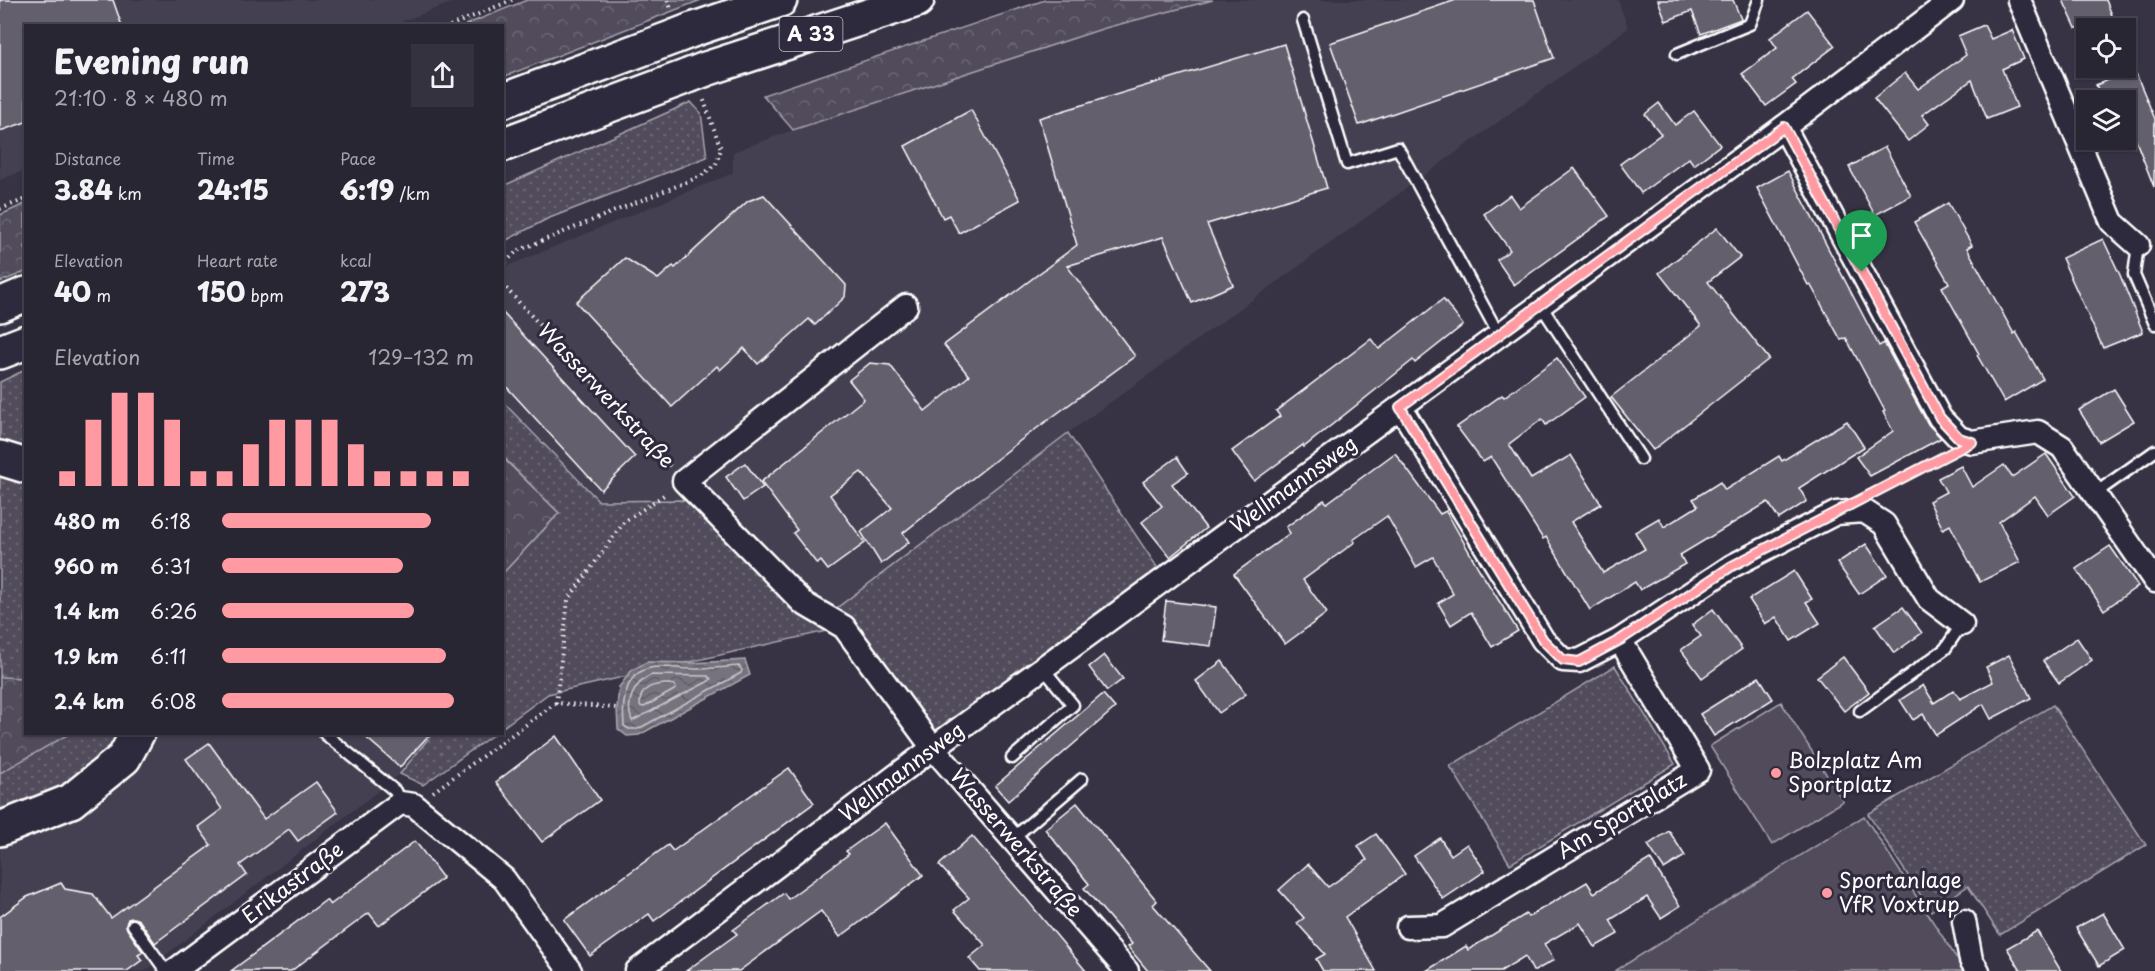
<!DOCTYPE html>
<html lang="en">
<head>
<meta charset="utf-8">
<style>
	:root { --surface:#292634; --page:#353240; --text:#f1f3f6; --muted:#a5a5ac; --line:#45434f; --accent:#ff9aa2 }
	body { margin:0; font-family:"Playpen Sans",sans-serif; background:var(--page); color:var(--text); height:100vh; display:flex; flex-direction:column; font-size:22px; white-space:nowrap }
	* { box-sizing:border-box; margin:0 }
	p { font-size:20px; color:var(--muted) }
	.icon { flex:none; width:33px; height:33px; fill:none; stroke:currentColor; stroke-width:2; stroke-linecap:round; stroke-linejoin:round }
	.map { position:relative; flex:1; overflow:hidden }
	.panel { position:absolute; left:24px; top:24px; width:480px; height:711px; display:flex; flex-direction:column; background:var(--surface); border-radius:0px; box-shadow:0 2px 4px #0004,0 0 0 2px var(--line) }
	.panel>* { flex:none }
	.buttons { position:absolute; left:2076px; top:18px; display:grid; gap:12px }
	.buttons a { display:grid; place-items:center; width:60px; height:60px; border-radius:0px; background:var(--surface); box-shadow:0 2px 4px #0004,0 0 0 2px var(--line); font-size:30px }
	.pin { position:absolute; display:grid; place-items:center; width:51px; height:51px; color:#fff; margin:-62px -26px; border-radius:50% 50% 50% 0; rotate:-45deg; box-shadow:0 0 6px #0007 }
	.pin .icon { rotate:45deg }
	.round { display:grid; place-items:center; flex:none; width:63px; height:63px; border-radius:0px; background:var(--page) }
	.headline { display:flex; align-items:center; justify-content:space-between; height:102px; padding:0 30px }
	h1 { font-size:33px; font-weight:800; line-height:45px }
	.figures { display:grid; grid-template-columns:repeat(3,1fr); gap:9px; height:102px; padding:6px 30px }
	.figures div { display:grid; align-content:center }
	.figures b { font-size:26px; font-weight:800 }
	.figures small { font-size:16px; font-weight:400 }
	.figures p { font-size:16px }
	.chart { height:168px; padding:12px 30px }
	.chart p { display:flex; justify-content:space-between }
	.chart svg { width:100%; height:108px; margin-top:6px; stroke:var(--accent); stroke-width:6 }
	ul { padding:0 30px; list-style:none; font-size:20px }
	li { display:grid; grid-template-columns:96px 72px 1fr; align-items:center; height:45px }
	li i { height:15px; border-radius:8px; background:var(--accent) }
	.map>svg:first-child { display:block }
</style>
</head>
<body>
<div class="map">
<svg width="2155" height="971" viewBox="0 0 2155 971">
	<defs>
		<pattern id="grass-dots" width="8" height="8" patternUnits="userSpaceOnUse" patternTransform="scale(1.5)"><rect width="8" height="8" fill="#514c5c"/><path d="M2 2h.1M6 6h.1" fill="none" stroke="#6b6774" stroke-width="1.8" stroke-linecap="round"/></pattern>
		<pattern id="forest-crowns" width="20" height="18" patternUnits="userSpaceOnUse" patternTransform="scale(1.5)"><rect width="20" height="18" fill="#514c5c"/><path d="M2 6a3 3 0 1 1 6 0M12 15a3 3 0 1 1 6 0" fill="none" stroke="#6b6774"/></pattern>
		<pattern id="water-waves" width="16" height="10" patternUnits="userSpaceOnUse" patternTransform="scale(1.5)"><rect width="16" height="10" fill="#76737f"/><path d="M0 5q4-4 8 0t8 0" fill="none" stroke="#5f5e63"/></pattern>
	</defs>
	<rect width="100%" height="100%" fill="#373345"/>
	<filter id="ink" filterUnits="userSpaceOnUse"><feTurbulence type="fractalNoise" baseFrequency=".0167" numOctaves="2"/><feDisplacementMap in="SourceGraphic" scale="12" xChannelSelector="R" yChannelSelector="G"/><feConvolveMatrix kernelMatrix="1 2 1 2 8 2 1 2 1" color-interpolation-filters="sRGB"/></filter>
	<g filter="url(#ink)">
		<g fill="#444051">
			<polygon points="0,0 458,0 393,25 26,26 25,170 0,180"/>
			<polygon points="1213,0 1618,0 1628,28 1068,433 826,616 803,603 685,500 600,501 503,401 503,268 733,173 733,152 793,130 1105,28"/>
			<polygon points="160,734 432,734 400,774 145,971 0,971 0,844 125,777"/>
		</g>
		<g fill="url(#grass-dots)" stroke="#a8a6ae" stroke-width="1.5">
			<polygon points="691,102 701,113 707,157 547,219 503,242 503,186"/>
			<polygon points="25,370 25,466 0,458 0,382"/>
			<polygon points="502,401 599,501 685,500 803,603 826,616 1068,433 1165,579 933,748 844,627 548,694 503,727 503,573 559,513 503,457"/>
			<path d="M0,467L25,473L26,734H124C117,742 111,751 103,759C78,784 34,805 0,815Z"/>
			<polygon points="1615,666 1675,764 1510,864 1450,766"/>
			<polygon points="2053,705 2146,845 2000,935 1968,886 1931,911 1868,814"/>
			<polygon points="432,734 494,734 423,785 400,774"/>
		</g>
		<g fill="url(#forest-crowns)" stroke="#a8a6ae" stroke-width="1.5">
			<polygon points="527,0 701,0 503,77 502,26 465,25"/>
			<polygon points="1045,0 1213,0 1105,28 793,130 763,95"/>
			<polygon points="25,204 25,272 0,282 0,215"/>
			<polygon points="502,457 559,513 503,573 502,573"/>
			<polygon points="0,677 25,678 26,734 69,734 0,773"/>
		</g>
		<g fill="#514c5c" stroke="#a8a6ae" stroke-width="1.5">
			<polygon points="1781,702 1843,801 1772,845 1710,746"/>
			<polygon points="1864,816 1965,971 1615,971"/>
		</g>
		<polygon fill="url(#water-waves)" stroke="#adabb2" stroke-width="1.5" points="745,660 750,675 639,735 627,736 618,729 617,708 619,687 632,670 647,662 692,663"/>
		<g fill="none" stroke-linecap="round" stroke-linejoin="round">
			<g stroke="#c8c7cc" stroke-width="1.5">
				<path d="M739,666L742,670L741,673L638,729H629L624,726C622,704 623,674 650,668C663,665 678,669 692,669C708,669 724,667 739,666Z"/>
				<path d="M651,675L708,676L711,679L709,681L632,721C625,703 633,684 651,675Z"/>
				<path d="M669,684L675,685L676,689L644,707L640,706C639,687 653,684 669,684Z"/>
			</g>
		</g>
		<g fill="#635f6d" stroke="#fff" stroke-width="1.5">
			<polygon points="0,0 113,0 122,26 26,26 26,122 0,131"/>
			<polygon points="1456,0 1534,0 1554,58 1359,125 1330,43"/>
			<polygon points="1658,0 1733,0 1741,19 1701,34 1692,11 1666,21"/>
			<polygon points="2063,0 2106,0 2117,28 2076,28"/>
			<polygon points="1807,10 1835,46 1792,79 1796,84 1766,106 1742,74 1777,48 1770,38"/>
			<polygon points="1984,25 1991,39 2012,30 2024,59 2002,69 2017,107 1987,119 1972,80 1922,115 1929,124 1908,141 1874,98 1905,73 1918,89 1966,55 1958,36"/>
			<polygon points="1284,44 1327,188 1207,224 1233,285 1192,303 1163,237 1067,266 1135,356 1021,440 903,533 909,542 881,564 861,532 892,508 861,472 830,495 865,543 828,570 821,561 817,564 793,533 797,530 761,482 864,399 849,380 870,363 890,365 925,411 969,376 944,345 1077,245 1039,118"/>
			<polygon points="2134,69 2155,119 2154,187 2126,115 2126,100 2103,100 2096,85"/>
			<polygon points="1659,103 1675,125 1694,111 1720,145 1694,165 1689,158 1641,193 1620,164 1661,134 1645,114"/>
			<polygon points="971,110 1020,200 959,233 949,215 943,218 905,146"/>
			<polygon points="1885,147 1911,196 1875,215 1849,167"/>
			<polygon points="1574,168 1609,216 1514,285 1497,260 1510,250 1484,214 1510,195 1519,208"/>
			<polygon points="1788,171 1879,346 1884,343 1928,424 1941,438 1870,476 1856,457 1893,431 1883,412 1885,411 1846,338 1841,340 1810,284 1808,285 1757,188"/>
			<polygon points="764,195 846,285 845,297 815,325 809,319 758,364 744,348 720,370 717,366 672,407 576,302 625,258 658,279 673,266 675,268 748,201"/>
			<polygon points="1948,203 1972,245 1967,248 2014,334 2016,332 2043,379 2004,402 1977,355 1979,354 1942,287 1949,283 1914,222"/>
			<polygon points="1717,228 1740,257 1708,282 1769,359 1653,450 1611,397 1701,326 1659,273"/>
			<polygon points="2103,239 2120,275 2143,332 2103,348 2062,258"/>
			<polygon points="1443,299 1463,325 1415,363 1413,360 1304,447 1303,445 1254,481 1232,451 1280,416 1276,411 1371,339 1379,349"/>
			<polygon points="502,312 635,457 601,490 502,382"/>
			<polygon points="1557,358 1585,397 1546,425 1542,419 1509,444 1531,479 1571,455 1601,504 1571,522 1603,573 1645,549 1635,532 1659,518 1664,527 1698,506 1693,499 1720,482 1725,490 1779,456 1782,461 1847,421 1864,447 1799,488 1807,501 1779,519 1768,502 1680,555 1685,564 1640,590 1635,582 1590,610 1546,537 1543,539 1491,457 1483,462 1457,427 1502,395 1504,397"/>
			<polygon points="2114,389 2134,421 2099,442 2079,410"/>
			<polygon points="1395,453 1440,514 1446,511 1479,569 1518,631 1492,647 1471,612 1451,625 1438,603 1453,594 1433,557 1416,567 1387,516 1353,540 1355,542 1303,580 1327,613 1285,644 1234,574 1290,533 1286,527 1324,500 1327,503"/>
			<polygon points="2046,454 2075,496 2048,515 2035,496 1999,522 2020,562 1980,582 1950,525 1943,529 1929,501 1946,492 1938,478 1961,466 1972,487 2004,465 2012,477"/>
			<polygon points="1177,457 1188,473 1172,484 1206,528 1170,557 1142,522 1162,506 1143,482"/>
			<polygon points="745,463 763,487 743,501 726,477"/>
			<polygon points="1866,544 1887,575 1859,594 1837,563"/>
			<polygon points="2110,546 2138,586 2104,610 2076,569"/>
			<polygon points="1794,571 1812,599 1806,602 1820,623 1791,641 1776,617 1765,624 1749,599"/>
			<polygon points="1166,601 1216,607 1211,646 1161,640"/>
			<polygon points="1903,607 1922,633 1894,653 1875,626"/>
			<polygon points="1713,609 1742,649 1702,678 1681,650 1701,636 1692,625"/>
			<polygon points="2077,638 2092,660 2059,683 2043,661"/>
			<polygon points="1104,655 1123,679 1107,691 1089,667"/>
			<polygon points="2009,655 2031,698 1991,719 1983,704 1936,735 1923,714 1913,720 1900,700 1923,685 1934,703 1954,690 1960,699 1993,682 1986,667"/>
			<polygon points="1843,657 1869,692 1844,711 1817,677"/>
			<polygon points="1222,661 1246,694 1219,713 1196,681"/>
			<polygon points="1759,677 1773,699 1714,736 1700,714"/>
			<polygon points="1103,694 1115,708 1008,801 995,786"/>
			<polygon points="362,734 430,734 400,767"/>
			<polygon points="556,736 600,800 542,842 496,782"/>
			<polygon points="209,743 264,819 316,782 338,812 298,841 289,829 240,865 247,875 155,943 139,920 133,918 128,919 126,925 127,929 143,952 138,955 142,960 127,971 0,971 0,917 27,897 61,883 65,889 93,894 111,918 211,845 198,827 222,809 186,759"/>
			<polygon points="789,768 814,803 654,921 649,914 590,956 564,920 668,845 673,851"/>
			<polygon points="1077,803 1157,901 1153,905 1210,971 1148,971 1128,947 1132,944 1084,888 1089,884 1045,829"/>
			<polygon points="885,823 923,875 840,937 821,911 739,971 686,971 737,934 733,930 784,893 788,899 849,854 846,851"/>
			<polygon points="1669,831 1685,856 1664,869 1648,845"/>
			<polygon points="1376,834 1405,874 1345,917 1376,971 1323,971 1316,959 1325,954 1297,923 1304,918 1279,890 1308,864 1328,887 1367,860 1358,846"/>
			<polygon points="972,836 1023,895 1086,971 980,971 969,958 985,945 954,910 969,898 939,865"/>
			<polygon points="1440,838 1451,855 1467,844 1485,871 1443,899 1414,856"/>
			<polygon points="415,841 443,878 379,926 369,913 291,971 231,971 326,900 330,905"/>
			<polygon points="1650,859 1680,906 1661,918 1647,897 1610,920 1618,934 1595,947 1580,923 1544,944 1554,960 1535,971 1533,971 1525,956 1501,971 1426,971 1466,946 1468,950 1526,914 1528,917 1587,882 1594,893"/>
			<polygon points="2103,913 2125,950 2099,966 2076,928"/>
			<polygon points="2037,931 2061,971 2021,971 2007,948"/>
		</g>
		<g fill="none" stroke-linecap="round" stroke-linejoin="round">
			<defs>
				<g id="lane">
					<polyline points="1303,20 1347,164 1398,148 1499,335"/>
					<polyline points="1677,54 1750,24 1759,0"/>
					<polyline points="2138,245 2134,275 2155,324"/>
					<polyline points="1540,304 1641,459"/>
					<polyline points="2094,494 2155,451"/>
					<polyline points="1860,711 1945,649 1962,624"/>
					<polyline points="325,734 395,791 400,803"/>
					<polyline points="1012,758 1073,705 1043,668"/>
					<polyline points="1013,838 1082,779"/>
					<polyline points="133,925 166,971"/>
				</g>
				<g id="street">
					<polyline points="2019,0 2112,222 2138,245"/>
					<polyline points="1784,127 1940,418 1959,438 1972,442 2038,432 2062,447 2155,581"/>
					<polyline points="906,306 684,481 803,603 844,627 933,748 1127,971"/>
					<polyline points="1400,407 1543,640 1563,660 1579,661 1620,640 1732,566 1836,513 1864,511 1884,524 1929,599 1962,624"/>
					<polyline points="1964,921 1971,960 1978,971"/>
					<polyline points="1408,927 1442,926 1698,770 1620,640"/>
					<polyline points="174,971 400,803 414,805 504,879 570,971"/>
					<polyline points="637,971 933,748 1784,127 1952,0"/>
				</g>
				<g id="highway">
					<polyline points="692,30 780,0"/>
					<polyline points="706,69 917,0"/>
					<polyline points="502,101 674,37"/>
					<polyline points="502,145 688,76"/>
					<polyline points="0,305 26,294"/>
					<polyline points="0,352 26,342"/>
					<polyline points="0,458 26,466"/>
					<polyline points="0,829 71,801 124,758 137,734"/>
				</g>
			</defs>
			<use href="#lane" stroke="#fff" stroke-width="15"/>
			<use href="#street" stroke="#fff" stroke-width="27"/>
			<use href="#highway" stroke="#fff" stroke-width="38"/>
			<g stroke="#fff" stroke-width="4" stroke-dasharray="1.5 4.5" stroke-linecap="butt">
				<polyline points="668,0 671,9"/>
				<polyline points="450,26 512,0"/>
				<polyline points="0,209 26,199"/>
				<polyline points="670,466 503,285 503,265 517,251 701,176 716,164 721,149 703,98"/>
				<polyline points="1874,493 1947,455"/>
				<polyline points="556,703 568,600 624,522 667,493"/>
				<polyline points="433,792 556,703 617,708"/>
			</g>
			<use href="#lane" stroke="#2f2a3d" stroke-width="10"/>
			<use href="#street" stroke="#2f2a3d" stroke-width="22"/>
			<use href="#highway" stroke="#2f2a3d" stroke-width="33"/>
			<defs>
				<g id="highway-bridge">
					<polyline points="674,37 692,30"/>
					<polyline points="688,76 706,69"/>
				</g>
			</defs>
			<use href="#highway-bridge" stroke="#fff" stroke-width="38" stroke-linecap="butt"/>
			<use href="#highway-bridge" stroke="#2f2a3d" stroke-width="33"/>
		</g>
	</g>
	<g fill="none" stroke-linecap="round" stroke-linejoin="round" filter="url(#ink)">
		<defs>
			<polygon id="route" points="1784,127 1940,418 1959,438 1972,442 1732,566 1620,640 1579,662 1563,660 1543,640 1400,407"/>
		</defs>
		<use href="#route" stroke="#fff" stroke-width="12"/>
		<use href="#route" stroke="#ff9aa2" stroke-width="8"/>
	</g>
	<g fill="#ff9aa2" stroke="#2f2a3d" stroke-width="2">
		<circle cx="1776" cy="773" r="6"/>
		<circle cx="1827" cy="893" r="6"/>
	</g>
	<g text-anchor="middle" stroke-width="6" stroke-linejoin="round" paint-order="stroke">
		<rect fill="#2f2a3d" stroke="#c1bfc5" stroke-width="1.5" x="779.5" y="17" width="63" height="34" rx="4.5"/>
		<g font-size="20" font-weight="bold" fill="#fff">
			<text x="811" y="41">A 33</text>
		</g>
		<g font-size="21" fill="#fff" stroke="#2f2a3d">
			<text transform="translate(606 396) rotate(47)" y="7">Wasserwerkstraße</text>
			<text transform="translate(1294 485) rotate(-36)" y="7">Wellmannsweg</text>
			<text transform="translate(902 772) rotate(-37)" y="7">Wellmannsweg</text>
			<text transform="translate(1622 816) rotate(-31)" y="7">Am Sportplatz</text>
			<text transform="translate(1016 843) rotate(49)" y="7">Wasserwerkstraße</text>
			<text transform="translate(293 883) rotate(-37)" y="7">Erikastraße</text>
		</g>
		<g font-size="21" fill="#fff" stroke="#2f2a3d" text-anchor="start">
			<text x="1788" y="768">Bolzplatz Am<tspan x="1788" dy="24">Sportplatz</tspan></text>
			<text x="1839" y="888">Sportanlage<tspan x="1839" dy="24">VfR Voxtrup</tspan></text>
		</g>
	</g>
</svg>
<div class="buttons">
<a><svg class="icon" aria-label="locate" viewBox="0 0 24 24"><circle cx="12" cy="12" r="6"/><path d="M12 2v4M12 18v4M2 12h4M18 12h4"/></svg></a>
<a><svg class="icon" aria-label="layers" viewBox="0 0 24 24"><path d="M12 4l9 5-9 5-9-5zM3 14l9 5 9-5"/></svg></a>
</div>
<div class="pin" style="left:1862px;top:272px;background:#1e9e55"><svg class="icon" aria-label="arrive" viewBox="0 0 24 24"><path d="M6 21V4h12l-3 4 3 4H6"/></svg></div>
<section class="panel">
<div class="headline"><div><h1>Evening run</h1><p>21:10 · 8 × 480 m</p></div><a class="round"><svg class="icon" aria-label="share" viewBox="0 0 24 24"><path d="M12 15V3M7 8l5-5 5 5M5 13v7h14v-7"/></svg></a></div>
<div class="figures">
<div><p>Distance</p><b>3.84<small> km</small></b></div>
<div><p>Time</p><b>24:15</b></div>
<div><p>Pace</p><b>6:19<small> /km</small></b></div>
</div>
<div class="figures">
<div><p>Elevation</p><b>40<small> m</small></b></div>
<div><p>Heart rate</p><b>150<small> bpm</small></b></div>
<div><p>kcal</p><b>273</b></div>
</div>
<div class="chart"><p><span>Elevation</span>129–132 m</p>
<svg viewBox="0 0 160 44" preserveAspectRatio="none"><path d="M5 44V38M15 44V17M25 44V6M35 44V6M45 44V17M55 44V38M65 44V38M75 44V27M85 44V17M95 44V17M105 44V17M115 44V27M125 44V38M135 44V38M145 44V38M155 44V38"/></svg>
</div>
<ul>
<li><b>480 m</b>6:18<i style="width:83%"></i></li>
<li><b>960 m</b>6:31<i style="width:72%"></i></li>
<li><b>1.4 km</b>6:26<i style="width:76%"></i></li>
<li><b>1.9 km</b>6:11<i style="width:89%"></i></li>
<li><b>2.4 km</b>6:08<i style="width:92%"></i></li>
</ul>
</section>
</div>
</body>
</html>
